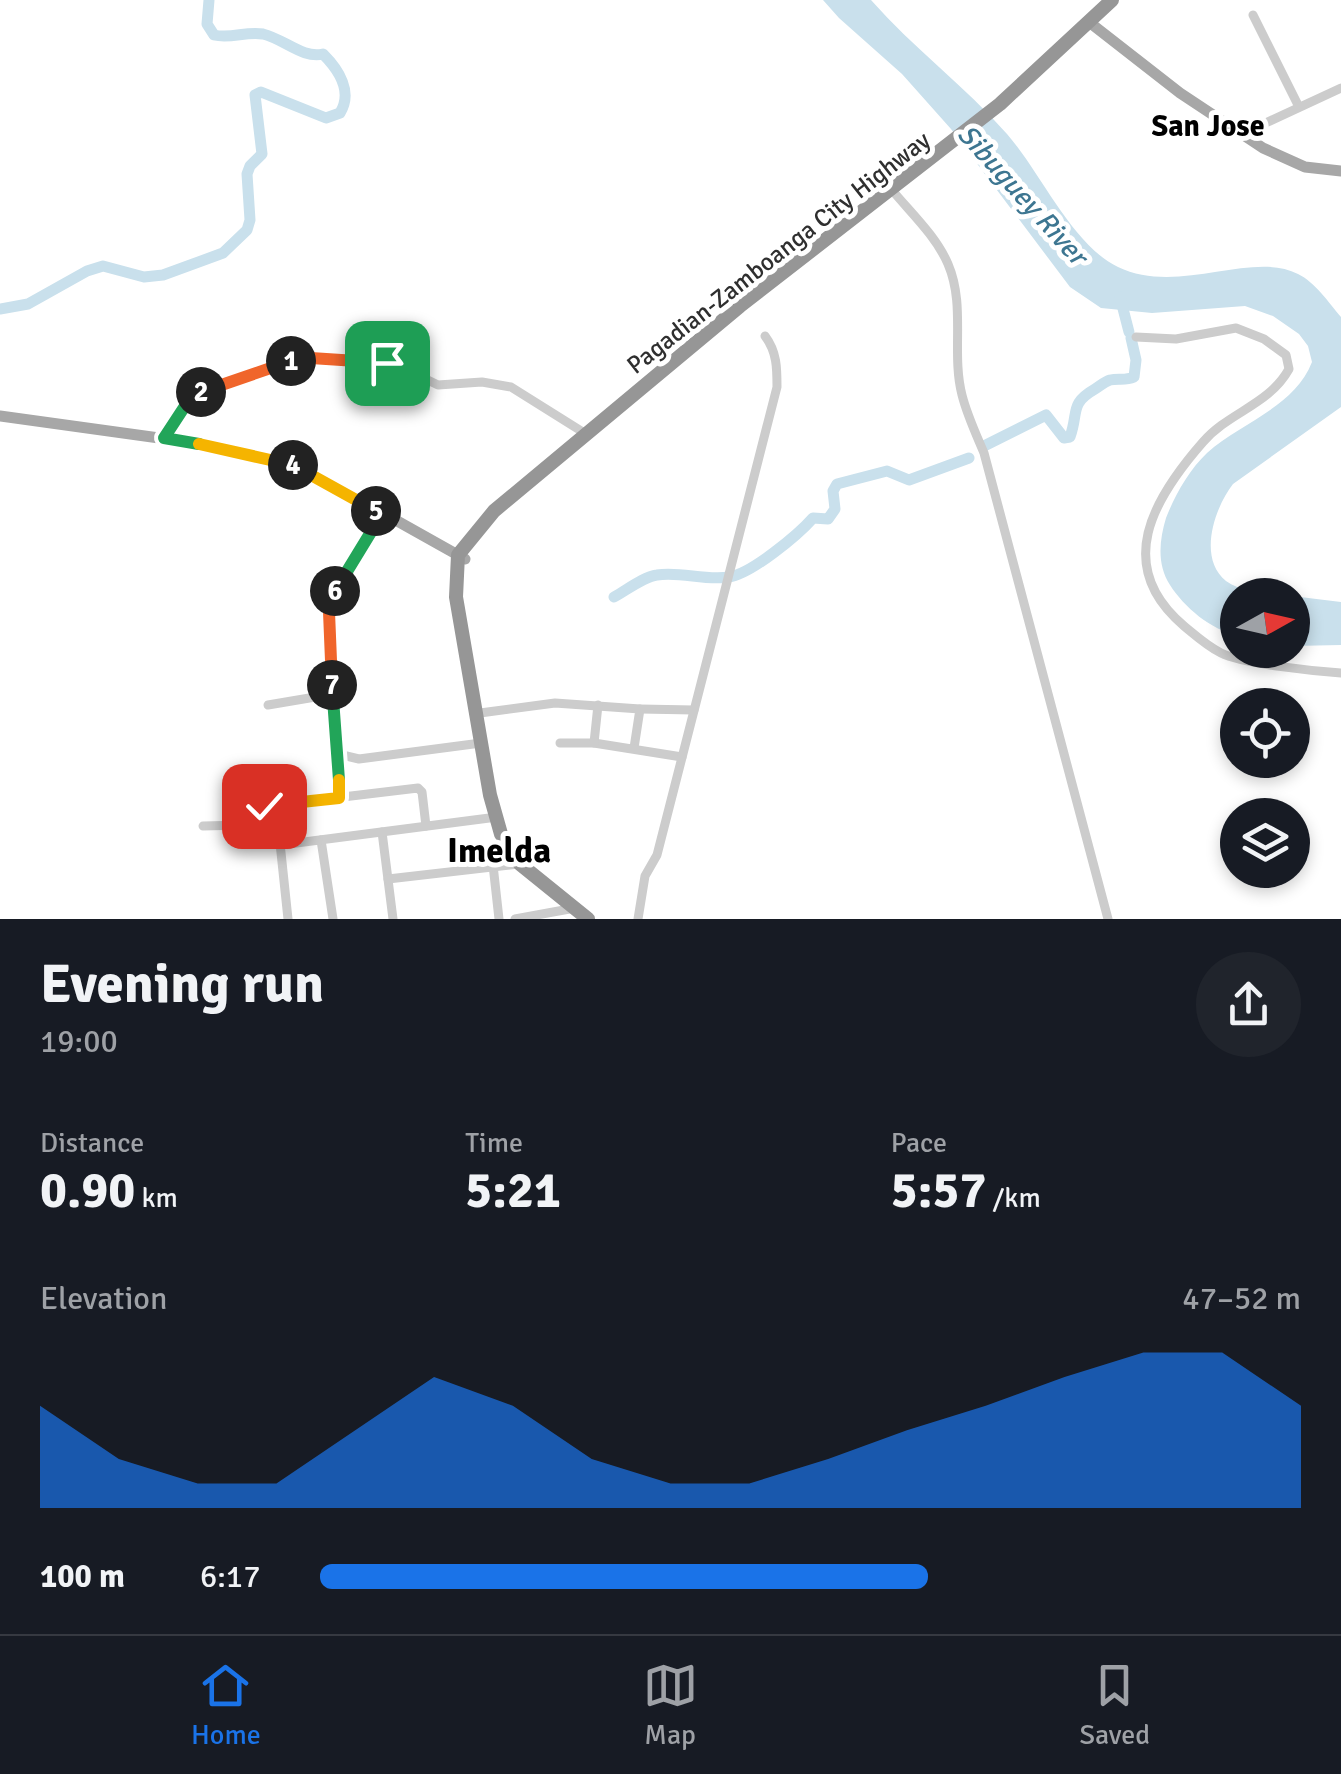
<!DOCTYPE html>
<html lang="en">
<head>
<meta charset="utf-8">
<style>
	:root { --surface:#171b24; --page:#20242c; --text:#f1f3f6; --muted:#9ea1a6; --line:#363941; --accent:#1a73e8 }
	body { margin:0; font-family:Signika,sans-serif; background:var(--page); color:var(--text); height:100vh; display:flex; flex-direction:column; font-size:38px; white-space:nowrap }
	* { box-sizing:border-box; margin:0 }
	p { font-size:32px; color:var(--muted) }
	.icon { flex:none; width:55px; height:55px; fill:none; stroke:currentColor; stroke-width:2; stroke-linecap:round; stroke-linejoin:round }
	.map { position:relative; height:919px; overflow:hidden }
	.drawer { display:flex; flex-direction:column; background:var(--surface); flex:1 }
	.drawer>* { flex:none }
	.needle { width:65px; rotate:82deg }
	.tools { position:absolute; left:1220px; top:578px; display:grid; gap:20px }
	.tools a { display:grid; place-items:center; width:90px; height:90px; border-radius:50%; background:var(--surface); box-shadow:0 5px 15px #0003; font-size:50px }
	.pin { position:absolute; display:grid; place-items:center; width:85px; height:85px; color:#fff; margin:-42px; border-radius:20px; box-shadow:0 5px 15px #0006 }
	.km { position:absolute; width:50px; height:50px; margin:-25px; border-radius:50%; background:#222; color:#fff; font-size:28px; line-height:50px; text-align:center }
	.round { display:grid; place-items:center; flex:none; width:105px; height:105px; border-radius:52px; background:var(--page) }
	.headline { display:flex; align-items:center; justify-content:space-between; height:170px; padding:0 40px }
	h1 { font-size:55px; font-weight:800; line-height:75px }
	.stats { display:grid; grid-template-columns:repeat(3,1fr); gap:15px; height:170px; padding:10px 40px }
	.stats div { display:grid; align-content:center }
	.stats b { font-size:50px; font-weight:800 }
	.stats small { font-size:28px; font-weight:400 }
	.stats p { font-size:28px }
	.chart { height:280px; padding:20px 40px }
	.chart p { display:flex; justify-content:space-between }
	.chart svg { width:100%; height:180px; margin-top:10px; fill:var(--accent); opacity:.7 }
	ul { padding:0 40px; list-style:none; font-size:32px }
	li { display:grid; grid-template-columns:160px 120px 1fr; align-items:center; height:75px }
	li i { height:25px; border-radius:12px; background:var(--accent) }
	.tab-bar { display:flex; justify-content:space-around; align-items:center; height:140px; border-top:2px solid var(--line); background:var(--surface); font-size:28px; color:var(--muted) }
	.tab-bar a { display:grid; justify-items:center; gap:5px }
	.tab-bar .active { color:var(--accent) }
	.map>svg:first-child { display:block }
</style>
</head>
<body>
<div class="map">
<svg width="1341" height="919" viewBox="0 0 1341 919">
	<rect width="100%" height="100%" fill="#fff"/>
	<g fill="#c9e0ec">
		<path d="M823,0H871C913,48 965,86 1007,134C1041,173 1072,245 1118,267C1178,296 1252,250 1298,274C1315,282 1329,303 1341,317V407L1233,484C1215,507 1197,558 1226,581C1242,592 1262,594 1281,595H1238L1237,635C1211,630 1184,607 1170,585C1157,565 1159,541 1166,518C1175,495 1189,470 1207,453C1241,422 1294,408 1312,362L1308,346L1299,334L1273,316L1245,306L1152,313L1101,308L1070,287L951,129L902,74L839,18Z"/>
		<polygon points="1292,596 1341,602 1341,645 1293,646"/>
	</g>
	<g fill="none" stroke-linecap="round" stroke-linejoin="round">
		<g stroke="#c9e0ec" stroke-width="11">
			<polyline points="1120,297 1129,332"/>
			<path d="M0,309L28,304L87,271L103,266L144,277L163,275L223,253L247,230L250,220L247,174L250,166L262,154L255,95L261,92L326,118L340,113C353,92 339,70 323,54C303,59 284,39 263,34C246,31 231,39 214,35L207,24L209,0"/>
			<path d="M986,445L1046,415L1064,438L1070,437C1079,412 1069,404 1095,389C1100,386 1104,382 1110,380C1119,378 1125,381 1134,377L1136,360L1131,338"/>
			<path d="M614,597C627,590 643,577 657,575C680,571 705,581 729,577C751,574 798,535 813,518L828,519L835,509L833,491L837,484L887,471L909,480L969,458"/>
		</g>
		<g stroke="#ccc" stroke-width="9">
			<polyline points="1253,15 1299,107"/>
			<polyline points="1242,134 1341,88"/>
			<path d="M892,190C911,213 936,236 948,264C966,306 951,352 962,395C967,415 976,434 984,453L1108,919"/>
			<path d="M1136,337L1176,339L1236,328L1264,339L1286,355L1289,369C1269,405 1229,412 1203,442C1153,499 1113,566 1184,626C1195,635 1207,646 1221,653C1243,664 1314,671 1341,673"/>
			<polyline points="164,438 185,407 204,391 291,361 311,358 397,365 438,385 482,382 511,387 586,434"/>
			<polyline points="268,705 333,694"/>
			<polyline points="640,709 694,710"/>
			<polyline points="480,713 555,703 640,709 634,748"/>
			<polyline points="560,743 594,743 682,757"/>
			<polyline points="594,743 598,705"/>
			<polyline points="338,754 359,759 481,743"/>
			<polyline points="339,799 329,637 330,601 382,514"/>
			<polyline points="276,805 288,919"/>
			<polyline points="203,826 244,825 253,805 276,805 418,788 422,792 426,826"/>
			<polyline points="382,832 393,919"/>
			<polyline points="321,840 333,919"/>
			<polyline points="281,845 497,817"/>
			<polyline points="493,865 499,919"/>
			<polyline points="388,879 519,864"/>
			<polyline points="515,919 575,908"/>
			<path d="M638,919L645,876L657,855L777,387C777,368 777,352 765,336"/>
		</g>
		<g stroke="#a7a7a7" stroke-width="11">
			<polyline points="1089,22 1180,93 1263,148 1305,167 1341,171"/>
			<polyline points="0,416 188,442 286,462 317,476 465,559"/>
		</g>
		<polyline stroke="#969696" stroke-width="14" points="588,919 520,864 501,834 490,795 456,597 458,555 494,511 740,306 1000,104 1112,0"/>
	</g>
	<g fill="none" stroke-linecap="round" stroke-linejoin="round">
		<defs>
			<polyline id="split-1" points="291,361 311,358 387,363"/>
			<polyline id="split-2" points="201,392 291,361"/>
			<polyline id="split-3" points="199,444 164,438 185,406 201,392"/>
			<polyline id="split-4" points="199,444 293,465"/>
			<polyline id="split-5" points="293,465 376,511"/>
			<polyline id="split-6" points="335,591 382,514 376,511"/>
			<polyline id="split-7" points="332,685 329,612 335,591"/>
			<polyline id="split-8" points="332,685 339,780"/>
			<polyline id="split-9" points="264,806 339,798 339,780"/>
		</defs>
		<use href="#split-1" stroke="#fff" stroke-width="20"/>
		<use href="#split-2" stroke="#fff" stroke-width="20"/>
		<use href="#split-3" stroke="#fff" stroke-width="20"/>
		<use href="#split-4" stroke="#fff" stroke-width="20"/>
		<use href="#split-5" stroke="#fff" stroke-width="20"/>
		<use href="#split-6" stroke="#fff" stroke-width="20"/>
		<use href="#split-7" stroke="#fff" stroke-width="20"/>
		<use href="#split-8" stroke="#fff" stroke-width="20"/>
		<use href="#split-9" stroke="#fff" stroke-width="20"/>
		<use href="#split-1" stroke="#f0652b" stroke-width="12"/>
		<use href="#split-2" stroke="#f0652b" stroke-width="12"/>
		<use href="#split-3" stroke="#22a559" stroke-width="12"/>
		<use href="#split-4" stroke="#f5b400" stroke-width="12"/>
		<use href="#split-5" stroke="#f5b400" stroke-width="12"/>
		<use href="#split-6" stroke="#22a559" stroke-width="12"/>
		<use href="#split-7" stroke="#f0652b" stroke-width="12"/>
		<use href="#split-8" stroke="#22a559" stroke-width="12"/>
		<use href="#split-9" stroke="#f5b400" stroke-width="12"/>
	</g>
	<g text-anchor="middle" stroke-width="10" stroke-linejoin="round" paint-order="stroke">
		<g font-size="25" fill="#2f2f2f" stroke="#fff">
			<text transform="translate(778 252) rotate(-38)" y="9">Pagadian-Zamboanga City Highway</text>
		</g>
		<g font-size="28" font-style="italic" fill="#3d7691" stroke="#fff">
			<text transform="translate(1023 194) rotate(48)" y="10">Sibuguey River</text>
		</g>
		<g font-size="30" font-weight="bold" fill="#000" stroke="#fff">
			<text x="1208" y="136">San Jose</text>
		</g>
		<g font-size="35" font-weight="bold" fill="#000" stroke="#fff">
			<text x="499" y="862">Imelda</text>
		</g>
	</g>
</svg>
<div class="tools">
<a><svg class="needle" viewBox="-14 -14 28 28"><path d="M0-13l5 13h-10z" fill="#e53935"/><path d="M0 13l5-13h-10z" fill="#9ea1a6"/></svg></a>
<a><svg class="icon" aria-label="locate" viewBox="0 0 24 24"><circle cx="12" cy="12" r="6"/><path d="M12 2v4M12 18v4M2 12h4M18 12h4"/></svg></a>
<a><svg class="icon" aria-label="layers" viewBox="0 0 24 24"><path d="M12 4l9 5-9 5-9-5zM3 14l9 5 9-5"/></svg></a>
</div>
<div class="pin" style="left:387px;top:363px;background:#1e9e55"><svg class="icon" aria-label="arrive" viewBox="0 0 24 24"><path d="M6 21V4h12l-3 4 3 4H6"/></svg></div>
<div class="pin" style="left:264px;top:806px;background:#d93025"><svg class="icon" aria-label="check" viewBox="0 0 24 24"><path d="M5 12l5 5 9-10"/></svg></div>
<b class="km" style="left:291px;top:361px">1</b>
<b class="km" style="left:201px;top:392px">2</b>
<b class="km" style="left:293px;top:465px">4</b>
<b class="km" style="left:376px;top:511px">5</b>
<b class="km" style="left:335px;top:591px">6</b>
<b class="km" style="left:332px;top:685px">7</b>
</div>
<section class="drawer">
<div class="headline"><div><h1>Evening run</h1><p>19:00</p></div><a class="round"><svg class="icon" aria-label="share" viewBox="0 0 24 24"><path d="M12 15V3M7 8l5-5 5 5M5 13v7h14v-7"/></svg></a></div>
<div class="stats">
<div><p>Distance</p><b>0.90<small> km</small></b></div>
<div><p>Time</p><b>5:21</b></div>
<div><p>Pace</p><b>5:57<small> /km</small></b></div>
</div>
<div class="chart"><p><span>Elevation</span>47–52 m</p>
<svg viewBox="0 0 160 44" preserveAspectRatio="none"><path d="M0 44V19L10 32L20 38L30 38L40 25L50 12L60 19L70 32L80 38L90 38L100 32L110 25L120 19L130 12L140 6L150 6L160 19V44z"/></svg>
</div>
<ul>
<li><b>100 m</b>6:17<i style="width:62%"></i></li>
</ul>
</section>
<nav class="tab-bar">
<a class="active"><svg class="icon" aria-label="home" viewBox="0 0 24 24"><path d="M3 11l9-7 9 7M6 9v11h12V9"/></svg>Home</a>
<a><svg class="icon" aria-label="map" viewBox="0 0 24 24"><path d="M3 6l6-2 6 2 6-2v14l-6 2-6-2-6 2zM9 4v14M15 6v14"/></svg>Map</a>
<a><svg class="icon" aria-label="saved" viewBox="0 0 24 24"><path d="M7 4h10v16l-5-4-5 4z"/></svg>Saved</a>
</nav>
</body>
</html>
